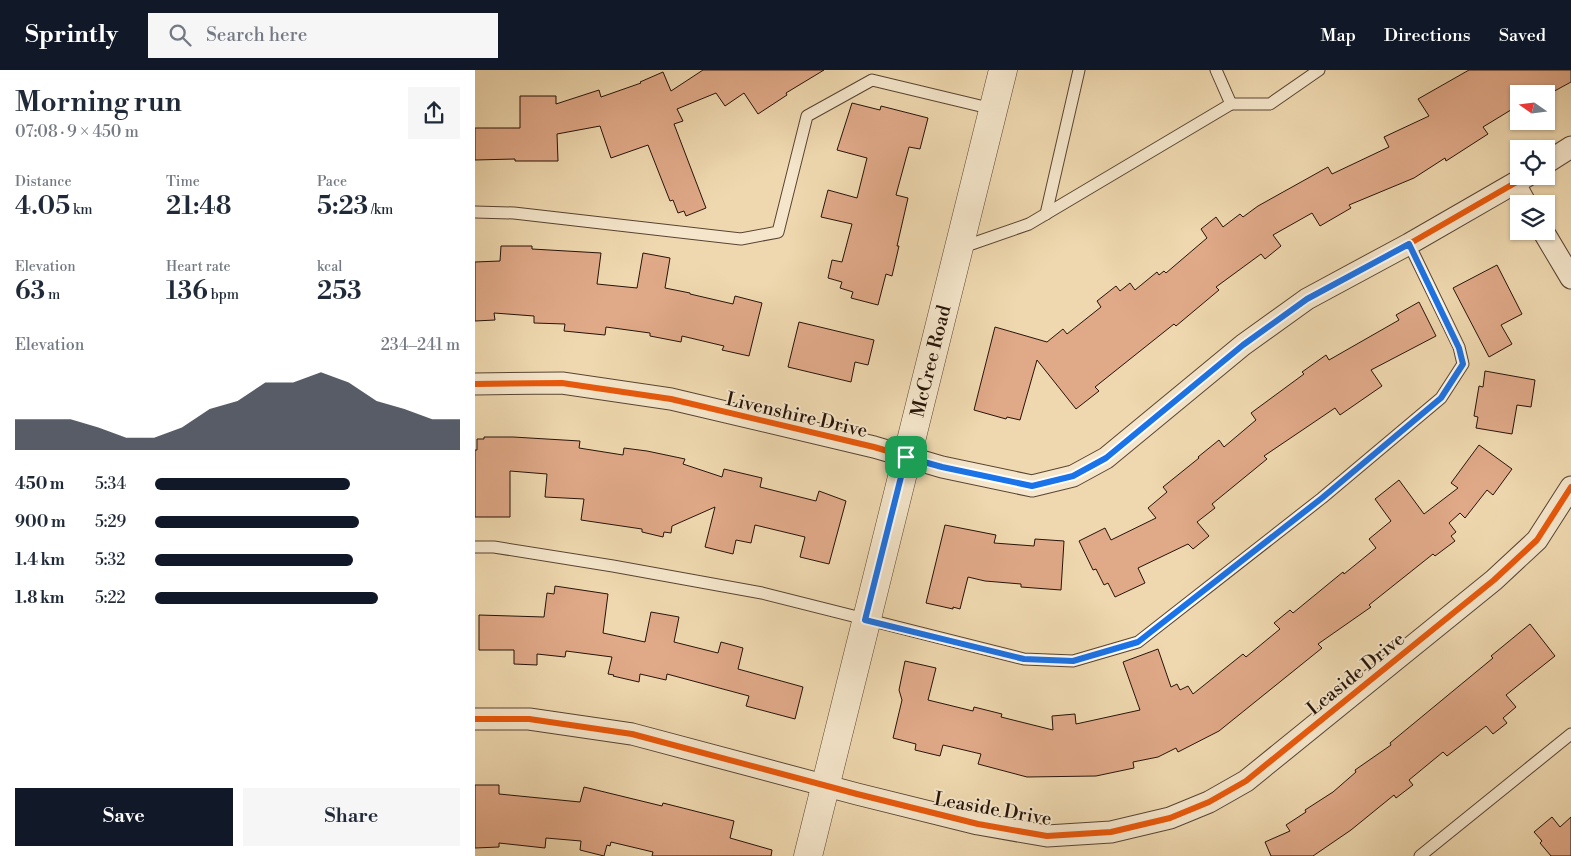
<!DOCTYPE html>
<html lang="en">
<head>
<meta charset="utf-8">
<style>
	:root { --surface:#fff; --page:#f6f6f7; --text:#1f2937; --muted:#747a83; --accent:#111827 }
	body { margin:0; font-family:"Libre Bodoni",serif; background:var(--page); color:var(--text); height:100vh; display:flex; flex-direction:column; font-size:19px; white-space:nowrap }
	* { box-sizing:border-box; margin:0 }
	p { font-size:16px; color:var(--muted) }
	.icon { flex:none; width:28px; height:28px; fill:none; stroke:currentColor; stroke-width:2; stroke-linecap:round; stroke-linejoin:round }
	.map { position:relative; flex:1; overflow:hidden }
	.drawer { display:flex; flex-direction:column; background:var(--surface); width:475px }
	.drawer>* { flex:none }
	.needle { width:32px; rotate:284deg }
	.fabs { position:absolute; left:1035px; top:15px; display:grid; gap:10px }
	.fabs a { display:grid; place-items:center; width:45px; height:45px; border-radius:0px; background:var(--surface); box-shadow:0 1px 4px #0004; font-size:25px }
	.pin { position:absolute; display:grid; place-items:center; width:42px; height:42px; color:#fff; margin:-21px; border-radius:10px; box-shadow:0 2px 8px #0006 }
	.round { display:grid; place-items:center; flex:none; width:52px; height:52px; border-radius:0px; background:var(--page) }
	.overview { display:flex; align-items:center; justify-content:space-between; height:85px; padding:0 15px }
	h1 { font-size:28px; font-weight:600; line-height:38px }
	.figures { display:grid; grid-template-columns:repeat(3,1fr); gap:8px; height:85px; padding:5px 15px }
	.figures div { display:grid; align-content:center }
	.figures b { font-size:25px; font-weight:600 }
	.figures small { font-size:14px; font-weight:400 }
	.figures p { font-size:14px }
	.chart { height:140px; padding:10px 15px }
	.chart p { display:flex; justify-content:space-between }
	.chart svg { width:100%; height:90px; margin-top:5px; fill:var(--accent); opacity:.7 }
	.primary-button { display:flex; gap:10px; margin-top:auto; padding:10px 15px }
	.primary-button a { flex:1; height:58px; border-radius:0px; background:var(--accent); color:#fff; font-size:20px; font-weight:600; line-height:58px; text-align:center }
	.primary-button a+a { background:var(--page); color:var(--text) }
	ul { padding:0 15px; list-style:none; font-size:16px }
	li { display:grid; grid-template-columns:80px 60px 1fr; align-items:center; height:38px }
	li i { height:12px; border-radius:6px; background:var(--accent) }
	header { display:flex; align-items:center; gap:30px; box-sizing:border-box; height:70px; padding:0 25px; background:var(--accent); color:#fff }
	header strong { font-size:24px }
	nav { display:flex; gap:28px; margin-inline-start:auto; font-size:18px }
	.search { width:350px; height:45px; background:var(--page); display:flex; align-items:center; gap:12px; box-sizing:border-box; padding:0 18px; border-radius:0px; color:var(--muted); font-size:19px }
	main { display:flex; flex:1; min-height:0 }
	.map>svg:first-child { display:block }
</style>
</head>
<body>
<header>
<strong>Sprintly</strong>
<div class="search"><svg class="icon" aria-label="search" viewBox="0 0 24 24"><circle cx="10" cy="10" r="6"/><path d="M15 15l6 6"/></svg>Search here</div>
<nav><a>Map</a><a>Directions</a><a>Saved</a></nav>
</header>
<main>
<section class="drawer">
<div class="overview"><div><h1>Morning run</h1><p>07:08 · 9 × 450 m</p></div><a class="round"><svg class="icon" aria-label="share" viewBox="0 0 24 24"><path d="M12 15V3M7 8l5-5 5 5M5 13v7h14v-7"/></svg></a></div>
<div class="figures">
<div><p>Distance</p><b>4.05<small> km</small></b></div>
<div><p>Time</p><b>21:48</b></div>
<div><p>Pace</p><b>5:23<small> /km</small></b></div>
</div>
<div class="figures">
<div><p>Elevation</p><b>63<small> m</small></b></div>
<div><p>Heart rate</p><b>136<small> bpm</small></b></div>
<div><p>kcal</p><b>253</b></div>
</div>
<div class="chart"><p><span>Elevation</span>234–241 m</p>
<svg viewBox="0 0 160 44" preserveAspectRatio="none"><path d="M0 44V29L10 29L20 29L30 33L40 38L50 38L60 33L70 24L80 20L90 11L100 11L110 6L120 11L130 20L140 24L150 29L160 29V44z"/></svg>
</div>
<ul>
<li><b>450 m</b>5:34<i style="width:64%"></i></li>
<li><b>900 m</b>5:29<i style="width:67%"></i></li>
<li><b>1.4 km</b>5:32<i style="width:65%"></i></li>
<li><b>1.8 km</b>5:22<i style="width:73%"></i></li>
</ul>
<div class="primary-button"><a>Save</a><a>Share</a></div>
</section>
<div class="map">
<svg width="1096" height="786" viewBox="0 0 1096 786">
	<rect width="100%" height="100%" fill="#efd8af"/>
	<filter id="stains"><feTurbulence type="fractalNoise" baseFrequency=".004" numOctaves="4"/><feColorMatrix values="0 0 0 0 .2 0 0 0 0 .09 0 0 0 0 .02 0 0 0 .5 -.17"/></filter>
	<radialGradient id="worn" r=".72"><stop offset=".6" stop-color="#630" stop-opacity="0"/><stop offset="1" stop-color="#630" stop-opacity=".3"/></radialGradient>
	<g fill="#e0a988" stroke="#261308">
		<polygon points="228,0 349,0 311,23 312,25 283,44 269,23 250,36 241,23 202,39 208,51 199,54 231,138 211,146 209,141 203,143 198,130 195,131 173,75 136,88 125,56 82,64 83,91 40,91 40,89 0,90 0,58 45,58 45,26 81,26 81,34 124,20 126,27 166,13 165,12 188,2 196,21"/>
		<polygon points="994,0 1096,0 1096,12 1074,24 1044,24 1044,35 1008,57 1013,64 971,91 970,88 939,108 874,135 876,138 845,156 837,143 798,165 806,176 790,189 786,184 741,217 744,220 701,256 699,254 620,317 624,321 601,339 562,290 545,350 532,347 531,349 499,340 520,257 572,272 588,259 592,264 626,237 622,231 641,216 645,221 655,213 660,220 682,202 684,205 689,201 691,203 732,168 726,159 741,147 748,157 765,144 768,147 783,136 853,97 857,104 914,77 909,67 954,46 943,29"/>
		<polygon points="377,33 405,40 406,36 453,48 445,79 434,77 421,125 433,128 422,176 424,176 417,206 411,204 403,235 376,228 378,222 365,218 367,212 353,208 357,190 367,192 377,154 346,147 353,120 382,128 392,88 362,80"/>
		<polygon points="26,176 57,176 57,179 126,183 122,214 162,218 168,183 195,188 190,218 215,223 215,224 258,234 260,226 287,233 274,286 247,280 249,276 207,266 206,272 175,266 175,263 131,257 130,265 89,261 90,254 59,253 59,246 19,243 20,250 0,251 0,192 25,191"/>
		<polygon points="1022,195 1047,244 1026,255 1037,274 1014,287 978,218"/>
		<polygon points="944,232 961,266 896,300 907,316 865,345 860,338 789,386 792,389 737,434 740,438 722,452 734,466 718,479 713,474 663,498 670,513 640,527 633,513 629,515 621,499 618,500 604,471 630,458 636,470 681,448 673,438 692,422 688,417 724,388 723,387 744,370 749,377 781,350 776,343 829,304 827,302 851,285 854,290 924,250 921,245"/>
		<polygon points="324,252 399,270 393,295 380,292 376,312 313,297"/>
		<polygon points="1010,301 1060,310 1056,337 1042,335 1037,364 1001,358 1003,347 999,346 1004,316 1008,317"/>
		<polygon points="9,367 38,367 105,371 104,378 148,385 149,378 172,381 210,389 208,394 247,407 249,399 287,408 285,417 341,431 344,421 371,431 354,494 325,487 330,467 280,455 276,473 261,470 258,484 230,477 240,437 197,456 196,463 189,462 188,467 167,462 167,459 106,450 109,429 70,427 72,404 35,401 35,447 0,447 0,380 2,380 2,369 9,369"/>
		<polygon points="1004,375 1037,399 1018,425 1012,420 990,448 985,443 974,453 981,462 976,466 980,471 960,486 958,484 894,535 896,537 843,574 847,578 744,661 703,682 701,678 683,687 658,692 659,698 621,706 552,707 503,694 506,684 468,675 465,686 440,680 441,674 418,668 427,630 424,620 430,591 461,598 453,630 498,641 499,637 527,644 526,647 578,660 577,646 600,644 601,654 665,640 648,592 683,579 696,617 702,614 705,620 713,616 718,624 768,584 771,587 805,559 799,553 815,540 818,543 868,502 869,504 901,478 894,469 916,451 900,429 924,410 949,444 983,418 976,413"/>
		<polygon points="470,455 521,465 519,473 559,476 560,469 589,471 586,520 546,517 546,514 510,511 493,507 485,539 478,537 478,539 451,533"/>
		<polygon points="80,516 133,524 128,563 170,572 176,542 204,547 199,572 243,583 246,572 268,578 263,599 328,617 320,649 271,636 274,626 192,604 191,610 165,604 164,612 138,606 139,605 133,604 137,587 91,581 90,587 62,584 62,595 39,594 39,580 4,580 4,545 69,547 72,523 79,524"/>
		<polygon points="1055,554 1080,586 1031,625 1041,637 1028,648 1032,653 1018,664 1011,656 972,686 968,682 934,710 938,715 921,728 919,725 876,760 838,786 796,786 790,772 815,761 811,755 831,742 830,740 858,722 881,702 880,700 916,675 915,673 1018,588 1016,586"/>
		<polygon points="0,715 24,715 24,724 105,732 109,717 187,736 188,733 259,751 255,768 297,780 296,786 177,786 178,782 136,772 135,776 132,775 129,786 105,780 106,771 71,768 70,778 24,773 24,777 0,778"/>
		<polygon points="1077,747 1085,757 1096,747 1096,786 1076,786 1065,773 1067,771 1059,762"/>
	</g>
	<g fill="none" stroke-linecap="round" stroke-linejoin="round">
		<defs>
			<g id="service">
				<polyline points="741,0 756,34"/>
				<polyline points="0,142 39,143 266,169 303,162 332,46 397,10 518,39"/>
				<polyline points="571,144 604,0"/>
				<polyline points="485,178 554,154 756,34 795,34 844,0"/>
				<polyline points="0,477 19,477 138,496 287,523 549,589 598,591 663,572 847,428 966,328 988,294 984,277 934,174"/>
				<polyline points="945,786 1096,664"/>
			</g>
			<g id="minor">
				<polyline points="1071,93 1096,77"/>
				<polyline points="1040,114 1051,134"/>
				<polyline points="1068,161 1096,208"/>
				<polyline points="0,314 87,313 196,329 399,377 467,397 557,416 598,406 631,388 768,275 832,229 934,174 1052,106"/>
				<polyline points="0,649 54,649 157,664 382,724 503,754 572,766 636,762 695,748 734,732 771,711 1019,510 1062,470 1096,417"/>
			</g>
			<polyline id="tertiary" points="333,786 528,0"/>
		</defs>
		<use href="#service" stroke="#584432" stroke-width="13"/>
		<use href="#minor" stroke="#584432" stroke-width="23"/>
		<use href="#tertiary" stroke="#584432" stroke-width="29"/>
		<use href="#service" stroke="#f5e6cb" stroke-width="11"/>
		<use href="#minor" stroke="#f5e6cb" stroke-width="21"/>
		<use href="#tertiary" stroke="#f5e6cb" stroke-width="28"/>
		<defs>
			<g id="cycleway">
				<polyline points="0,314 87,313 196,329 399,377 467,397 557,416 598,406 631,388 768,275 832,229 934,174 1052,106"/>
				<polyline points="0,649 54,649 157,664 382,724 503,754 572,766 636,762 695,748 734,732 771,711 1019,510 1062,470 1096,417"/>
			</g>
		</defs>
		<use href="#cycleway" stroke="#f5e6cb" stroke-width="9"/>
		<use href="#cycleway" stroke="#e8590c" stroke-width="6"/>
	</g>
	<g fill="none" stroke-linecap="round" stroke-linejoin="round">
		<defs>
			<polygon id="route" points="934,174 984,278 988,294 966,328 847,428 663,572 598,591 549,589 390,550 431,387 467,397 557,416 598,406 631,388 768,275 832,229"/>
		</defs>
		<use href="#route" stroke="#fff" stroke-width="10"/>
		<use href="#route" stroke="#1a73e8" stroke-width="6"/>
	</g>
	<g text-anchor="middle" stroke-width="4" stroke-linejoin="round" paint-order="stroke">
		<g font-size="19" fill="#261308" stroke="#f5e6cb">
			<text transform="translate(455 291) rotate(-76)" y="7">McCree Road</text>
			<text transform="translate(322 344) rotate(13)" y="7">Livenshire Drive</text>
			<text transform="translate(880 603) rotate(-39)" y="7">Leaside Drive</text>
			<text transform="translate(518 738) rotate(10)" y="7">Leaside Drive</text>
		</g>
	</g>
	<rect width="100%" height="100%" filter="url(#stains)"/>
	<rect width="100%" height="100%" fill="url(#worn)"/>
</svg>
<div class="fabs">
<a><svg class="needle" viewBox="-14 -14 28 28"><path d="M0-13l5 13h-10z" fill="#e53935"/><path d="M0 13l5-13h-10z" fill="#747a83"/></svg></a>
<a><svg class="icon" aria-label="locate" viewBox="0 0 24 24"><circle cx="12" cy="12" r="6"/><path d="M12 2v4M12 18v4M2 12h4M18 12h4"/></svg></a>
<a><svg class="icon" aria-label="layers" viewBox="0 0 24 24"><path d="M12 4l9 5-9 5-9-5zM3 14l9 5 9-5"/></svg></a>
</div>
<div class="pin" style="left:431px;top:387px;background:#1e9e55"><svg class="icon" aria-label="arrive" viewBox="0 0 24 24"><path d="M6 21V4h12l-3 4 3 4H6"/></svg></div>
</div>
</main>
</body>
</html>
